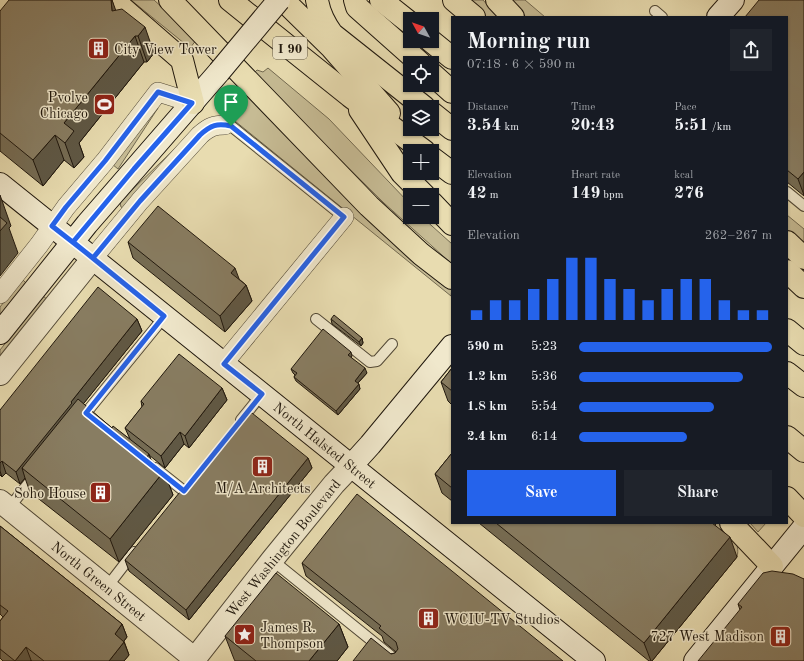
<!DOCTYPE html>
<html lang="en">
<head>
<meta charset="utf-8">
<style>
	:root { --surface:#171b24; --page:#20242c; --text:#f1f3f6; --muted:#9ea1a6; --accent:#2563eb }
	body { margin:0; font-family:"Old Standard TT",serif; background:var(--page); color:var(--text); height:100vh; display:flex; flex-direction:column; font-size:15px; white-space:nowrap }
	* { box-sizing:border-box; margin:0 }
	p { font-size:13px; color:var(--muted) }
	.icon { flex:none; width:22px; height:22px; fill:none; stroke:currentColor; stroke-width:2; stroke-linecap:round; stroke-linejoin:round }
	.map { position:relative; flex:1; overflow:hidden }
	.drawer { position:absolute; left:451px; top:16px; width:337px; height:508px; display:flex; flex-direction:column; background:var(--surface); border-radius:0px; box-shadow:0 1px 3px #0004 }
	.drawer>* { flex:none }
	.needle { width:26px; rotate:310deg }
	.controls { position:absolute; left:403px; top:12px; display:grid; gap:8px }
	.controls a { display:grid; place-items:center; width:36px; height:36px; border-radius:0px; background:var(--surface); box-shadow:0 1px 3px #0004; font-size:20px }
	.pin { position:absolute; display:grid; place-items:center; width:34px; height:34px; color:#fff; margin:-41px -17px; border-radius:50% 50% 50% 0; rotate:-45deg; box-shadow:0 0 4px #0007 }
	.pin .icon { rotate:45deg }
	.round { display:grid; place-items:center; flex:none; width:42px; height:42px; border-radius:0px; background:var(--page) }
	.head { display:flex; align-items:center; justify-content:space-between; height:68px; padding:0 16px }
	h1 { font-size:22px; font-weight:700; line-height:30px }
	.figures { display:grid; grid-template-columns:repeat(3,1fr); gap:6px; height:68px; padding:4px 16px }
	.figures div { display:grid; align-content:center }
	.figures b { font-size:17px; font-weight:700 }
	.figures small { font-size:11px; font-weight:400 }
	.figures p { font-size:11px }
	.chart { height:112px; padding:8px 16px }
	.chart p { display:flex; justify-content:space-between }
	.chart svg { width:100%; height:72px; margin-top:4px; stroke:var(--accent); stroke-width:6 }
	.cta { display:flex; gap:8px; margin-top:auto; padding:8px 16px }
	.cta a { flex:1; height:46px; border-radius:0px; background:var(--accent); color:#fff; font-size:16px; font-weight:700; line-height:46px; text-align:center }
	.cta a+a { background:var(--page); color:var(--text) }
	ul { padding:0 16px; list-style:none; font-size:13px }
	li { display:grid; grid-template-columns:64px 48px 1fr; align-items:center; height:30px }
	li i { height:10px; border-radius:5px; background:var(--accent) }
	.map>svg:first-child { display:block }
</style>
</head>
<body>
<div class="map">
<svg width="804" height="661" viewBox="0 0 804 661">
	<rect width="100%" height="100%" fill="#e8dcb0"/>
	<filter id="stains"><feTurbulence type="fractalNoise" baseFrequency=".005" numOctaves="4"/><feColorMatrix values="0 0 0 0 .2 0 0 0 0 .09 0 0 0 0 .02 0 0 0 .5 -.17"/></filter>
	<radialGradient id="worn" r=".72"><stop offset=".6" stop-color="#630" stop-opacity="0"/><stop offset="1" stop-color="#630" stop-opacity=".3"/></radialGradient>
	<g fill="#c6bb94" stroke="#726950">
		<polygon points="131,0 154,0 197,39 190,48"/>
		<polygon points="467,0 483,0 498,17 487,17"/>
		<polygon points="510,0 525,0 545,17 526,17"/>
		<polygon points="268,68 329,119 410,204 410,217 422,217 452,244 452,264 384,203 253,74 257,70 263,72"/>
		<path d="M244,84L452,288L451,296L230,117C223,102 235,96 244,84Z"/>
		<polygon points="158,108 118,169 112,164"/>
		<polygon points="189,135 123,208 121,207 120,203 133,189"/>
		<polygon points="787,215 804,229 804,245 787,230"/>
		<polygon points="22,279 26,283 0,315 0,307"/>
		<polygon points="43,296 48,300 0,360 0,350"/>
		<path d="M714,523H720C729,533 741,542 737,557L708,533Z"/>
		<polygon points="750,523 766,523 758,532"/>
	</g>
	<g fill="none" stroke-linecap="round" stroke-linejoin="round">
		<defs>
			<g id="service">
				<polyline points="655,11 662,17"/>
				<polyline points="225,125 231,126 344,217"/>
				<polyline points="787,192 804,206"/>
				<polyline points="316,319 370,362 377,361 392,344"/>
				<polyline points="81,419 165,316"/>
				<polyline points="241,420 262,394"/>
				<polyline points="155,468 184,491"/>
				<polyline points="9,508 35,475"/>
				<polyline points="272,560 397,661"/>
				<polyline points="107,587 134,552"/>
			</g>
			<g id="minor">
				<path d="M93,258L140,201L200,135C209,127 214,125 225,125"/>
				<polyline points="0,294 39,245 66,207 105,161 158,92 193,103"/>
				<polyline points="223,364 344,217"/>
			</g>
			<g id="tertiary">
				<polyline points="0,374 93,258"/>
				<polyline points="0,501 195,659"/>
				<polyline points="193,661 272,560 334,484 351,466"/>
			</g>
			<g id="secondary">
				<polyline points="718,17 733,0"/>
				<polyline points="0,184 594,661"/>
				<polyline points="0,333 87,224 219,72"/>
				<polyline points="351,466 370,445 452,346"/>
				<polyline points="695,661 804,527"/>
			</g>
			<g id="motorway">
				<polyline points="113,0 182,60 193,103"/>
				<polyline points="170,0 369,206 421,254 452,278"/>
				<polyline points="230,0 350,96 424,151"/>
				<polyline points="283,0 332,48 389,113"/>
				<path d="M317,0C319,13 324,23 332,34L424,107"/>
				<polyline points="355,0 357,7 420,63"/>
				<polyline points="381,0 410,23"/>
				<polyline points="454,0 474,17"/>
				<polyline points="497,0 513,17"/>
				<polyline points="431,41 452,58"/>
				<polyline points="432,74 452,92"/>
				<polyline points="360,110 402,173 424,195"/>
				<polyline points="432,113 452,129"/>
				<polyline points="432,158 452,173"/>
				<polyline points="432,203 452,224"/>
				<polyline points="787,242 804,258"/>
				<polyline points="787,271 804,287"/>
				<polyline points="787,330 804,344"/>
				<polyline points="787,373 804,386"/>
				<polyline points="787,437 804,451"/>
				<polyline points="787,498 804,516"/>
				<polyline points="731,523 772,566"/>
			</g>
		</defs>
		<use href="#service" stroke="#514836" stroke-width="12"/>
		<use href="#minor" stroke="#514836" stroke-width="20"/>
		<use href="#tertiary" stroke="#514836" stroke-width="24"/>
		<use href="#secondary" stroke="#1f170d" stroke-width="24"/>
		<use href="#motorway" stroke="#1f170d" stroke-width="24"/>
		<use href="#service" stroke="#f0e8cc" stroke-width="10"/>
		<use href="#minor" stroke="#f0e8cc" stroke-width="19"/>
		<use href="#tertiary" stroke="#f0e8cc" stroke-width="22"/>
		<use href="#secondary" stroke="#f0e8cc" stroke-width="22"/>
		<use href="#motorway" stroke="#e8dcb0" stroke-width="22"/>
		<defs>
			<polyline id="secondary-bridge" points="219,72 279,0"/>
		</defs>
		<use href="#secondary-bridge" stroke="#1f170d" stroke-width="24" stroke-linecap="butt"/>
		<use href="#secondary-bridge" stroke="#f0e8cc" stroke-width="22"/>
	</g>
	<g fill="#756c54" stroke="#1f170d">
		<polygon points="112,0 115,11 154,53 147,62 144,62 79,143 84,157 74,168 64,160 43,186 0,151 0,11"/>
		<polygon points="804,0 804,196 787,182 787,17"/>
		<polygon points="128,242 239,279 246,285 252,301 225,332 133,258"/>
		<polygon points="137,319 142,331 83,404 112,428 130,439 125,428 142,407 141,401 222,388 227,400 189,448 184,444 165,468 149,455 151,460 164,471 173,495 119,562 30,492 25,478 20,484 6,473 2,477 0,475 0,410"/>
		<polygon points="331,319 362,338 363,343 361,346 332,324"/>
		<polygon points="352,356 351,357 367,373 358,383 360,389 338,415 296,381 294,377 295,375 293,373 291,369"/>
		<polygon points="452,368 452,405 448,401 441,382"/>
		<polygon points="452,453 452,501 442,493 435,474"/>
		<polygon points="308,458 312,468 189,620 129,571 125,560"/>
		<polygon points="479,523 715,523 716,524 715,525 737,557 652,661 649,661"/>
		<polygon points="0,526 122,624 127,637 124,641 129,655 124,661 32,661 31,660 30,661 3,661 0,658 0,621 3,617 0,614"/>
		<polygon points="302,563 563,661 391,654 395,653 396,652 384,642 382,636 306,576"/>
		<polygon points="804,579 740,610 738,604"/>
		<polygon points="339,624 348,647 337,661 235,661 234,659 225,636"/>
	</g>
	<g fill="#5f5845" stroke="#1f170d">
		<polygon points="111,0 112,0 120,22 112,11"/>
		<polygon points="145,27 154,53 147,62 138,36"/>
		<polygon points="135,36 144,62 79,143 84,157 74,168 65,143 64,123"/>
		<polygon points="55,135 64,160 43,186 33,160"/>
		<polygon points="804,172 804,195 798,179"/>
		<polygon points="0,195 11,226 9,228 18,253 0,276"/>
		<polygon points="235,268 241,284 231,273"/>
		<polygon points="246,285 252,301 225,332 220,316"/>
		<polygon points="137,319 142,331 76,413 22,468 25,478 20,484 16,472 71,402"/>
		<polygon points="362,338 363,343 361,346 359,342"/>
		<polygon points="351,352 352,356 350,359 348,355"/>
		<polygon points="365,368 367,373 356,385 355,381"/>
		<polygon points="359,384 360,389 338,415 336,411"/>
		<polygon points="222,388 227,400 189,448 185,436"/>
		<polygon points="180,432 184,444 165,468 161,456"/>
		<polygon points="149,454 157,478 147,457"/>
		<polygon points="308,458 312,468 189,620 186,610"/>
		<polygon points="2,461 6,473 2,477 0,471 0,463"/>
		<polygon points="164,471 173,495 119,562 110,539"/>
		<polygon points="730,537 737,557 652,661 651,661 644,643"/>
		<polygon points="122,624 127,637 119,647 115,634"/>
		<polygon points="339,624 348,647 337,661 309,661"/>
		<polygon points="124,642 129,655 124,661 109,661"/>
		<polygon points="26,647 31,660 30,661 15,661"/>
	</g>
	<g fill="#887d62" stroke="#1f170d">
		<polygon points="9,0 111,0 112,11 122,9 145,27 138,36 135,36 64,123 74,131 65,143 55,135 33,160 0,133 0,11"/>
		<polygon points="759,0 804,0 804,172 798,179 787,170 787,17 745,17"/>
		<polygon points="158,206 235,268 231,273 246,285 220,316 128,242"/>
		<polygon points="0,217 7,223 0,231"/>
		<polygon points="98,287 137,319 71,402 72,403 16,472 2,461 0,463 0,410"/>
		<polygon points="334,315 362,338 359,342 331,319"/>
		<polygon points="323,329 351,352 348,355 365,368 355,381 359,384 336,411 294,377 297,373 291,369"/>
		<polygon points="179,354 222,388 185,436 180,432 161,456 125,428 144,404 141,401"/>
		<polygon points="452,368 452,391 441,382"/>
		<polygon points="78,399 112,428 113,426 149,454 147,457 164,471 110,539 22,468"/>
		<polygon points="247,409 308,458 186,610 125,560"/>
		<polygon points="452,453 452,488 435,474"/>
		<polygon points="357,494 563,661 353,661 371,638 391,654 395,653 398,649 396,642 379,628 381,626 302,563"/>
		<polygon points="496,523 712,523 730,537 644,643"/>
		<polygon points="0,526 122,624 115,634 124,642 109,661 44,661 26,647 15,661 0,649 0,621 8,611 0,605"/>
		<polygon points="772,571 793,574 804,579 804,661 698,661 742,607 738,604 763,573"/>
		<polygon points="276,573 339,624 309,661 256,661 225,636"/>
	</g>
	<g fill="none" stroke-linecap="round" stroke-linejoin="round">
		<defs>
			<path id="route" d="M231,126C217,123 211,125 200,135L140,201L93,258L52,226L66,207L105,161L158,92L192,103L134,169L73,242L164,316L86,413L184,491L262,394L224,364L344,217L231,126"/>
		</defs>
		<use href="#route" stroke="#fff" stroke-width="8"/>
		<use href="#route" stroke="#2563eb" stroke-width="5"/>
	</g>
	<defs>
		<symbol id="building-square" viewBox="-11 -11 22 22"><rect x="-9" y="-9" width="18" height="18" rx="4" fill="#8f2418" stroke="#f0e8cc"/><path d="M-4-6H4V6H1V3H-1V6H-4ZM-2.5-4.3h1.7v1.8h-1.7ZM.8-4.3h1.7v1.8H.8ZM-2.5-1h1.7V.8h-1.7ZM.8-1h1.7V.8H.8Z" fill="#fff"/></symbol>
		<symbol id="stadium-square" viewBox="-11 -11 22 22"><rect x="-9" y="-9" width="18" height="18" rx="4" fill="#8f2418" stroke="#f0e8cc"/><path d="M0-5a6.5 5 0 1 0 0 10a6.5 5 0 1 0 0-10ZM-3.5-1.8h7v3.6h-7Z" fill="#fff"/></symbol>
		<symbol id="sight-square" viewBox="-11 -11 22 22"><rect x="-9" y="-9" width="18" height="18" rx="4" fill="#8f2418" stroke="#f0e8cc"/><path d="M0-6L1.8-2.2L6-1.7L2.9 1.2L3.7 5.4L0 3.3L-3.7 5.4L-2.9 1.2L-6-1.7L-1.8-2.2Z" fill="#fff"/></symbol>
	</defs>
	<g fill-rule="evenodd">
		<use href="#building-square" x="86" y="36" width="25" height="25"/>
		<use href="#stadium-square" x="92" y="92" width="25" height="25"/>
		<use href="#building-square" x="250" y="454" width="25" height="25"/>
		<use href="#building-square" x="88" y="480" width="25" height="25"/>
		<use href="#building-square" x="416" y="606" width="25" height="25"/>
		<use href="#sight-square" x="232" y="622" width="25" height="25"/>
		<use href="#building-square" x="768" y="624" width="25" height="25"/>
	</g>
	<g text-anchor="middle" stroke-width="3" stroke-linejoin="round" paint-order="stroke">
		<rect fill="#f0e8cc" stroke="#5e5646" stroke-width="1" x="273" y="37" width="34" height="22" rx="3"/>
		<g font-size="13" font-weight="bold" fill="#1f170d">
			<text x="290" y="53">I 90</text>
		</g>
		<g font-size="14" fill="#1f170d" stroke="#f0e8cc" text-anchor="start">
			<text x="114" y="54">City View Tower</text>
			<text x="88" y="102" text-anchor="end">Pvolve<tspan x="88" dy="16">Chicago</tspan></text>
			<text x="263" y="493" text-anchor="middle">M/A Architects</text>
			<text x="86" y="498" text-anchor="end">Soho House</text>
			<text x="444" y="624">WCIU-TV Studios</text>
			<text x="260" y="632">James R.<tspan x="260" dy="16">Thompson</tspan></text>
			<text x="764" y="641" text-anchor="end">727 West Madison</text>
		</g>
		<g font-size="14" fill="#1f170d" stroke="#f0e8cc">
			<text transform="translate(325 445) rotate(39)" y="5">North Halsted Street</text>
			<text transform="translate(283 548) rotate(-51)" y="5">West Washington Boulevard</text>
			<text transform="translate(99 581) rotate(39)" y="5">North Green Street</text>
		</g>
	</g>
	<rect width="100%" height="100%" filter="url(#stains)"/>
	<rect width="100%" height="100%" fill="url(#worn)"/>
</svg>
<div class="controls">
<a><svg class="needle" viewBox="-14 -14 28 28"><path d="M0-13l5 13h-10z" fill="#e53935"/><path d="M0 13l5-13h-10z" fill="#9ea1a6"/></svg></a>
<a><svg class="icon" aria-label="locate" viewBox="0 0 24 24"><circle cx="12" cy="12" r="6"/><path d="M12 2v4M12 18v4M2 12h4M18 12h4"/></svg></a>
<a><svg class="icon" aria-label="layers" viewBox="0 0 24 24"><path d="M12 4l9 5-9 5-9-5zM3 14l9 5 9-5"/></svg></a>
<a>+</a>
<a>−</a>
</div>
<div class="pin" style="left:231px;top:126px;background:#1e9e55"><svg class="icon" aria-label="arrive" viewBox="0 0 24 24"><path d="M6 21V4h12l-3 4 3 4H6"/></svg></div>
<section class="drawer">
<div class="head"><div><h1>Morning run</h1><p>07:18 · 6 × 590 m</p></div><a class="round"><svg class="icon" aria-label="share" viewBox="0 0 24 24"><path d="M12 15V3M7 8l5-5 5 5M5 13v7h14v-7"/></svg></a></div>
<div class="figures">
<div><p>Distance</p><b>3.54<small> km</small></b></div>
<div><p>Time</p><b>20:43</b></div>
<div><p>Pace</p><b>5:51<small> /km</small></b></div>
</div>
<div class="figures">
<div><p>Elevation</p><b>42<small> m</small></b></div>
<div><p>Heart rate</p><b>149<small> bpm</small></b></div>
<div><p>kcal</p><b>276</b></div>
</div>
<div class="chart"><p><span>Elevation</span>262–267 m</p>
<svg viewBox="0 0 160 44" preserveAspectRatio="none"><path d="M5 44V38M15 44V32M25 44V32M35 44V25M45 44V19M55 44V6M65 44V6M75 44V19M85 44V25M95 44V32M105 44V25M115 44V19M125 44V19M135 44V32M145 44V38M155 44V38"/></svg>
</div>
<ul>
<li><b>590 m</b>5:23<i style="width:100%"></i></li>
<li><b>1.2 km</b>5:36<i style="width:85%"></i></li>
<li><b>1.8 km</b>5:54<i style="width:70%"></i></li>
<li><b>2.4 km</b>6:14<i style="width:56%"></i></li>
</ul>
<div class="cta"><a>Save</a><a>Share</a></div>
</section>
</div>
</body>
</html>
